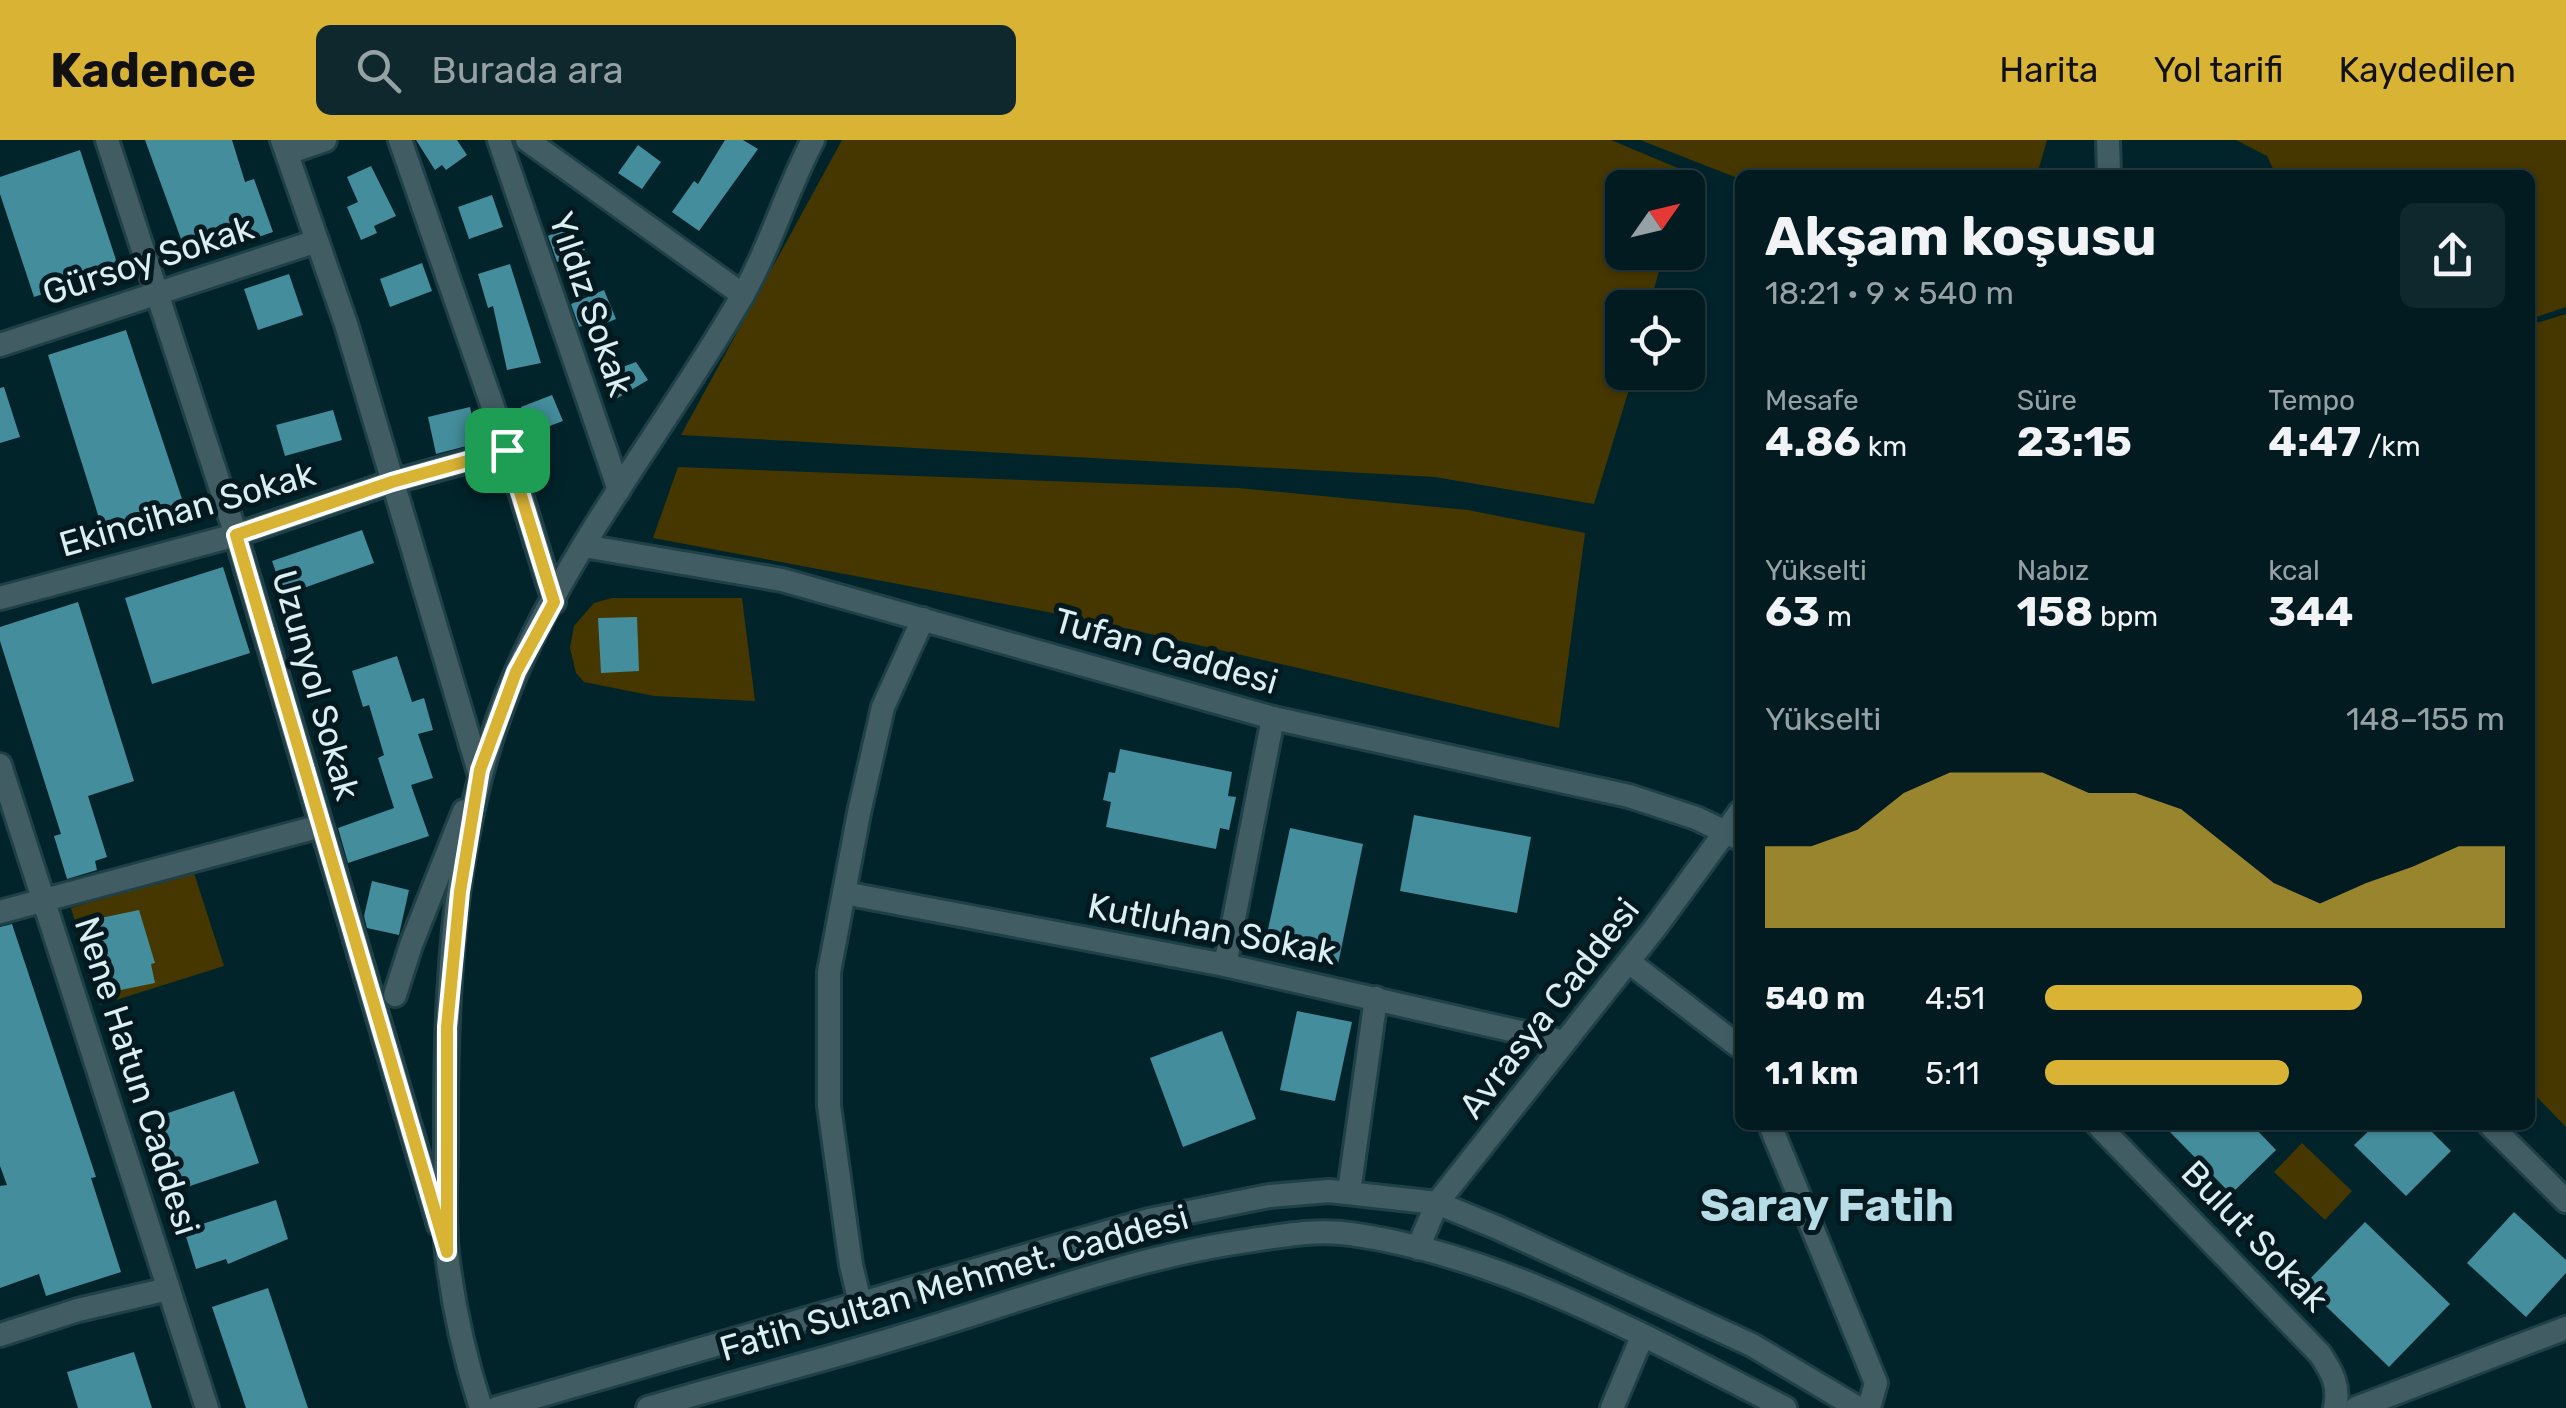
<!DOCTYPE html>
<html lang="tr">
<head>
<meta charset="utf-8">
<style>
	:root { --surface:#011b20; --page:#0f282d; --text:#f1f3f6; --muted:#96a1a5; --line:#23393e; --accent:#d9b334 }
	body { margin:0; font-family:Rubik,sans-serif; background:var(--page); color:var(--text); height:100vh; display:flex; flex-direction:column; font-size:38px; white-space:nowrap }
	* { box-sizing:border-box; margin:0 }
	p { font-size:32px; color:var(--muted) }
	.icon { flex:none; width:55px; height:55px; fill:none; stroke:currentColor; stroke-width:2; stroke-linecap:round; stroke-linejoin:round }
	.map { position:relative; flex:1; overflow:hidden }
	.side { position:absolute; left:1735px; top:30px; width:800px; height:960px; display:flex; flex-direction:column; background:var(--surface); border-radius:15px; box-shadow:0 2px 8px #0004,0 0 0 2px var(--line) }
	.side>* { flex:none }
	.needle { width:65px; rotate:56deg }
	.buttons { position:absolute; left:1605px; top:30px; display:grid; gap:20px }
	.buttons a { display:grid; place-items:center; width:100px; height:100px; border-radius:15px; background:var(--surface); box-shadow:0 2px 8px #0004,0 0 0 2px var(--line); font-size:50px }
	.pin { position:absolute; display:grid; place-items:center; width:85px; height:85px; color:#fff; margin:-42px; border-radius:20px; box-shadow:0 5px 15px #0006 }
	.round { display:grid; place-items:center; flex:none; width:105px; height:105px; border-radius:15px; background:var(--page) }
	.head { display:flex; align-items:center; justify-content:space-between; height:170px; padding:0 30px }
	h1 { font-size:55px; font-weight:700; line-height:75px }
	.stats { display:grid; grid-template-columns:repeat(3,1fr); gap:15px; height:170px; padding:10px 30px }
	.stats div { display:grid; align-content:center }
	.stats b { font-size:42px; font-weight:700 }
	.stats small { font-size:28px; font-weight:400 }
	.stats p { font-size:28px }
	.chart { height:280px; padding:20px 30px }
	.chart p { display:flex; justify-content:space-between }
	.chart svg { width:100%; height:180px; margin-top:10px; fill:var(--accent); opacity:.7 }
	ul { padding:0 30px; list-style:none; font-size:32px }
	li { display:grid; grid-template-columns:160px 120px 1fr; align-items:center; height:75px }
	li i { height:25px; border-radius:12px; background:var(--accent) }
	header { display:flex; align-items:center; gap:60px; box-sizing:border-box; height:140px; padding:0 50px; background:var(--accent); color:#111 }
	header strong { font-size:48px }
	nav { display:flex; gap:55px; margin-inline-start:auto; font-size:35px }
	.search { width:700px; height:90px; background:var(--page); display:flex; align-items:center; gap:25px; box-sizing:border-box; padding:0 35px; border-radius:15px; color:var(--muted); font-size:38px }
	.map>svg:first-child { display:block }
</style>
</head>
<body>
<header>
<strong>Kadence</strong>
<div class="search"><svg class="icon" aria-label="search" viewBox="0 0 24 24"><circle cx="10" cy="10" r="6"/><path d="M15 15l6 6"/></svg>Burada ara</div>
<nav><a>Harita</a><a>Yol tarifi</a><a>Kaydedilen</a></nav>
</header>
<div class="map">
<svg width="2566" height="1268" viewBox="0 0 2566 1268">
	<rect width="100%" height="100%" fill="#01242b"/>
	<g fill="#463600">
		<polygon points="842,0 1611,0 1692,34 1687,47 1622,48 1622,112 1664,113 1649,167 1622,168 1622,232 1634,233 1594,364 1435,337 681,295"/>
		<polygon points="1640,0 2047,0 2037,35 1740,35 1740,39"/>
		<polygon points="2236,0 2566,0 2566,167 2530,179 2530,35 2276,35 2267,16"/>
		<polygon points="2566,174 2566,987 2530,950 2530,185"/>
		<polygon points="678,327 1238,348 1468,370 1585,393 1559,588 1085,479 653,398"/>
		<polygon points="612,458 742,458 755,561 654,556 584,542 576,533 570,508 574,486 594,463"/>
		<polygon points="193,730 224,826 100,865 71,768"/>
		<polygon points="2302,1003 2352,1051 2325,1080 2274,1032"/>
	</g>
	<g fill="#448d9c">
		<polygon points="145,0 232,0 245,42 254,39 273,92 189,121"/>
		<polygon points="416,0 457,0 467,15 446,30 442,25 435,30"/>
		<polygon points="725,0 743,0 758,9 699,91 672,72 694,41 698,44"/>
		<polygon points="638,5 661,22 642,49 618,33"/>
		<polygon points="80,10 119,129 34,157 0,54 0,37"/>
		<polygon points="371,26 396,76 374,86 377,93 361,100 347,67 358,62 347,37"/>
		<polygon points="492,55 503,87 469,99 458,67"/>
		<polygon points="573,84 585,110 557,122 548,96"/>
		<polygon points="422,123 432,151 390,167 380,139"/>
		<polygon points="510,124 541,223 507,230 493,166 488,168 478,134"/>
		<polygon points="289,134 303,175 258,190 244,149"/>
		<polygon points="604,150 616,179 599,186 596,181 579,187 571,164"/>
		<polygon points="126,190 185,368 104,394 48,215"/>
		<polygon points="636,222 648,240 616,259 601,235"/>
		<polygon points="4,247 20,297 0,303 0,248"/>
		<polygon points="552,255 563,281 531,293 521,267"/>
		<polygon points="470,267 478,303 436,314 428,277"/>
		<polygon points="333,270 342,300 285,316 276,285"/>
		<polygon points="362,390 374,423 284,455 272,421"/>
		<polygon points="223,427 250,513 152,544 125,458"/>
		<polygon points="78,462 134,641 88,656 107,717 95,721 97,730 67,739 54,696 61,694 0,501 0,487"/>
		<polygon points="637,477 639,531 601,533 598,478"/>
		<polygon points="397,516 412,562 424,558 433,590 418,594 433,638 411,645 429,696 348,723 338,688 394,668 378,618 384,615 369,565 363,567 352,531"/>
		<polygon points="1120,609 1232,632 1228,656 1236,657 1229,690 1220,688 1216,709 1106,687 1111,662 1103,660 1109,632 1115,633"/>
		<polygon points="1414,675 1531,697 1517,773 1400,751"/>
		<polygon points="1290,688 1363,704 1338,824 1264,808"/>
		<polygon points="372,741 409,750 399,795 367,788 364,776"/>
		<polygon points="139,770 155,823 151,824 155,843 106,853 91,780"/>
		<polygon points="12,784 96,1037 91,1038 121,1132 46,1156 39,1134 0,1148 0,1046 7,1045 0,1026 0,787"/>
		<polygon points="1297,871 1352,882 1335,961 1280,950"/>
		<polygon points="1222,891 1256,979 1183,1007 1150,918"/>
		<polygon points="234,951 259,1023 181,1049 156,977"/>
		<polygon points="2163,985 2252,985 2276,1010 2231,1054"/>
		<polygon points="2375,985 2425,985 2451,1011 2406,1056 2354,1005"/>
		<polygon points="276,1060 288,1099 228,1124 226,1119 196,1129 184,1090"/>
		<polygon points="2514,1072 2566,1120 2566,1133 2526,1177 2467,1123"/>
		<polygon points="2365,1082 2450,1164 2389,1227 2304,1145"/>
		<polygon points="268,1148 308,1268 246,1268 212,1167"/>
		<polygon points="134,1212 152,1268 78,1268 67,1232"/>
	</g>
	<g fill="none" stroke-linecap="round" stroke-linejoin="round">
		<defs>
			<g id="minor">
				<polyline points="107,0 236,395 439,1085"/>
				<polyline points="282,0 346,184 479,632"/>
				<polyline points="400,0 504,299 554,462"/>
				<polyline points="499,0 619,350"/>
				<polyline points="527,0 743,155"/>
				<polyline points="2108,0 2109,35"/>
				<polyline points="287,13 325,0"/>
				<polyline points="0,205 317,101"/>
				<polyline points="584,406 782,440 1273,578 1629,656 1696,678 1740,699"/>
				<polyline points="0,458 236,395 392,342 507,310"/>
				<polyline points="0,625 207,1268"/>
				<polyline points="844,753 1225,825 1564,902"/>
				<polyline points="0,772 321,686"/>
				<polyline points="1629,822 1737,905 1740,902"/>
				<polyline points="1225,825 1273,578"/>
				<polyline points="395,855 411,805 464,671"/>
				<polyline points="1770,985 1876,1243 1869,1268"/>
				<path d="M2098,985L2320,1214C2332,1232 2340,1246 2335,1268"/>
				<polyline points="2490,985 2566,1061"/>
				<polyline points="1349,1052 1376,858"/>
				<polyline points="1418,1108 1437,1063 1655,788 1740,672"/>
				<polyline points="860,1163 851,1125 829,966 829,832 859,673 883,567 923,479"/>
				<polyline points="0,1195 78,1170 168,1149"/>
				<path d="M481,1268C465,1219 453,1165 447,1113C443,1077 446,1037 446,1000C445,845 453,677 516,533C574,400 668,284 741,158C770,108 786,51 813,0"/>
				<polyline points="497,1268 1149,1080 1269,1056 1329,1051 1437,1063 1498,1088 1752,1205 1858,1268"/>
				<path d="M648,1268C731,1243 814,1223 896,1198C1016,1163 1129,1117 1253,1100C1285,1095 1318,1089 1351,1094C1505,1116 1648,1198 1785,1268"/>
				<polyline points="1612,1268 1642,1197"/>
				<polyline points="2356,1268 2566,1188"/>
			</g>
		</defs>
		<use href="#minor" stroke="#204047" stroke-width="28"/>
		<use href="#minor" stroke="#415d63" stroke-width="22"/>
	</g>
	<g fill="none" stroke-linecap="round" stroke-linejoin="round">
		<defs>
			<polygon id="route" points="507,310 554,462 516,532 480,630 460,752 447,887 447,1112 236,395 392,342"/>
		</defs>
		<use href="#route" stroke="#fff" stroke-width="20"/>
		<use href="#route" stroke="#d9b334" stroke-width="12"/>
	</g>
	<g text-anchor="middle" stroke-width="10" stroke-linejoin="round" paint-order="stroke">
		<g font-size="35" fill="#dbeef2" stroke="#021a1f">
			<text transform="translate(148 120) rotate(-18)" y="12">Gürsoy Sokak</text>
			<text transform="translate(591 164) rotate(71)" y="12">Yıldız Sokak</text>
			<text transform="translate(187 369) rotate(-16)" y="12">Ekincihan Sokak</text>
			<text transform="translate(1166 511) rotate(16)" y="12">Tufan Caddesi</text>
			<text transform="translate(316 545) rotate(74)" y="12">Uzunyol Sokak</text>
			<text transform="translate(1212 789) rotate(11)" y="12">Kutluhan Sokak</text>
			<text transform="translate(1549 868) rotate(-52)" y="12">Avrasya Caddesi</text>
			<text transform="translate(137 936) rotate(72)" y="12">Nene Hatun Caddesi</text>
			<text transform="translate(2255 1096) rotate(46)" y="12">Bulut Sokak</text>
			<text transform="translate(954 1143) rotate(-16)" y="12">Fatih Sultan Mehmet. Caddesi</text>
		</g>
		<g font-size="45" font-weight="bold" fill="#b7dce5" stroke="#021a1f">
			<text x="1827" y="1081">Saray Fatih</text>
		</g>
	</g>
</svg>
<div class="buttons">
<a><svg class="needle" viewBox="-14 -14 28 28"><path d="M0-13l5 13h-10z" fill="#e53935"/><path d="M0 13l5-13h-10z" fill="#96a1a5"/></svg></a>
<a><svg class="icon" aria-label="locate" viewBox="0 0 24 24"><circle cx="12" cy="12" r="6"/><path d="M12 2v4M12 18v4M2 12h4M18 12h4"/></svg></a>
</div>
<div class="pin" style="left:507px;top:310px;background:#1e9e55"><svg class="icon" aria-label="arrive" viewBox="0 0 24 24"><path d="M6 21V4h12l-3 4 3 4H6"/></svg></div>
<section class="side">
<div class="head"><div><h1>Akşam koşusu</h1><p>18:21 · 9 × 540 m</p></div><a class="round"><svg class="icon" aria-label="share" viewBox="0 0 24 24"><path d="M12 15V3M7 8l5-5 5 5M5 13v7h14v-7"/></svg></a></div>
<div class="stats">
<div><p>Mesafe</p><b>4.86<small> km</small></b></div>
<div><p>Süre</p><b>23:15</b></div>
<div><p>Tempo</p><b>4:47<small> /km</small></b></div>
</div>
<div class="stats">
<div><p>Yükselti</p><b>63<small> m</small></b></div>
<div><p>Nabız</p><b>158<small> bpm</small></b></div>
<div><p>kcal</p><b>344</b></div>
</div>
<div class="chart"><p><span>Yükselti</span>148–155 m</p>
<svg viewBox="0 0 160 44" preserveAspectRatio="none"><path d="M0 44V24L10 24L20 20L30 11L40 6L50 6L60 6L70 11L80 11L90 15L100 24L110 33L120 38L130 33L140 29L150 24L160 24V44z"/></svg>
</div>
<ul>
<li><b>540 m</b>4:51<i style="width:69%"></i></li>
<li><b>1.1 km</b>5:11<i style="width:53%"></i></li>
</ul>
</section>
</div>
</body>
</html>
